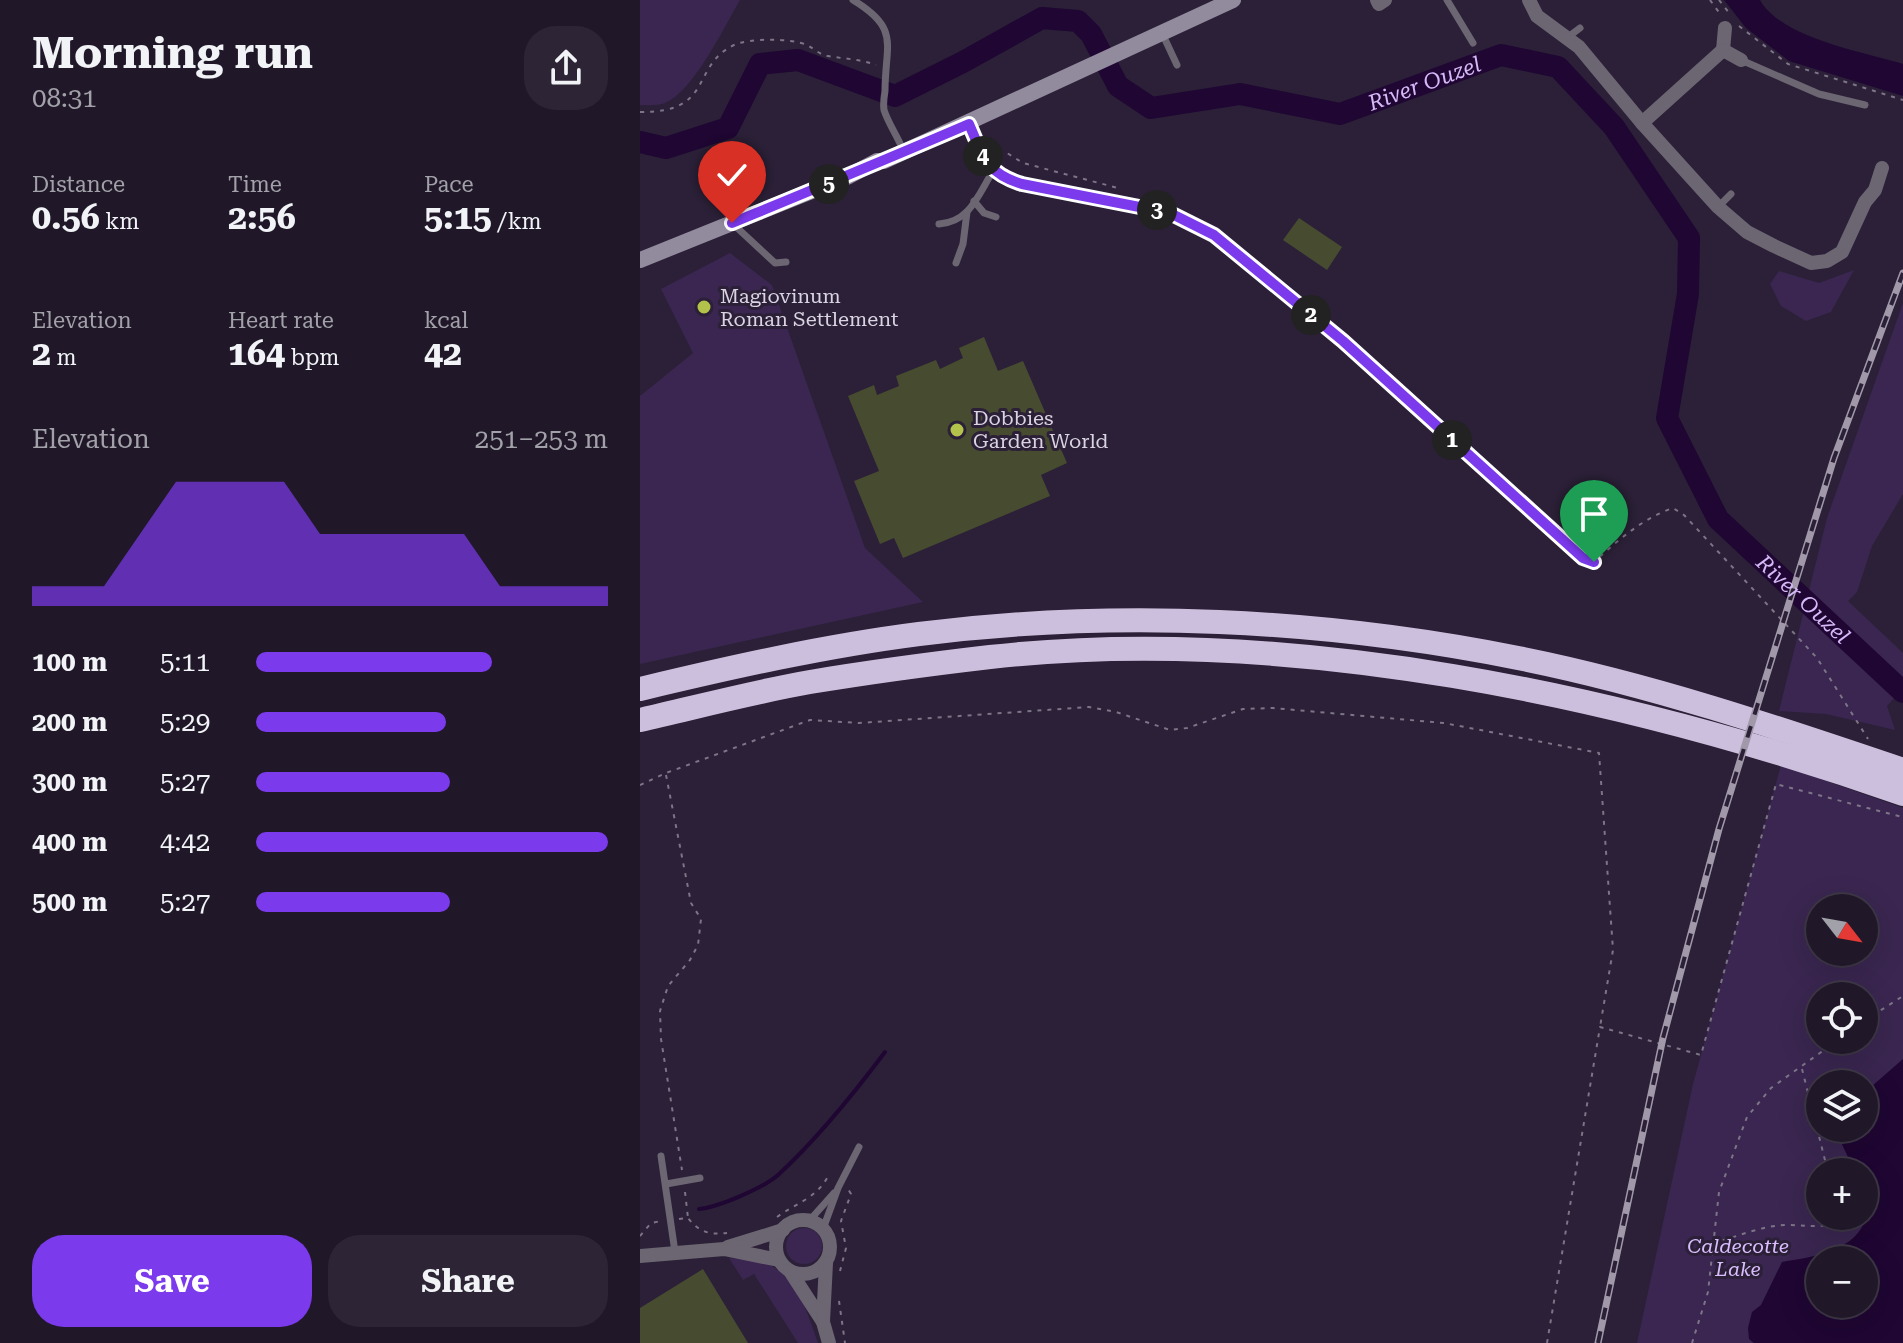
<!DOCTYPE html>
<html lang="en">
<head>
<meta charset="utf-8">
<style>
	:root { --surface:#201829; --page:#2d2535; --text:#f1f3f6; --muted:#a2a0a8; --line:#3d3746; --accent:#7c3aed }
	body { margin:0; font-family:"Roboto Serif",serif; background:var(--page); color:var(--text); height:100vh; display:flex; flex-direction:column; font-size:30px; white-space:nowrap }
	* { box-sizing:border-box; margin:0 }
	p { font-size:26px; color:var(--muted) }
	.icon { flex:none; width:44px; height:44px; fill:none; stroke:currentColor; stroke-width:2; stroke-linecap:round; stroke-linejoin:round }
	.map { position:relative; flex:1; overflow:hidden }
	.drawer { display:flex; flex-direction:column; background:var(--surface); width:640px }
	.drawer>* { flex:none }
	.needle { width:52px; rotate:121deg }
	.buttons { position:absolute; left:1166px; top:894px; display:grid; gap:16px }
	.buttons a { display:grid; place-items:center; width:72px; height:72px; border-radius:50%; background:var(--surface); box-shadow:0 8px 32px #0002,0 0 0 2px var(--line); font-size:40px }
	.pin { position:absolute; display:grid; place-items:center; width:68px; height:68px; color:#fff; margin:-82px -34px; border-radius:50% 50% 50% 0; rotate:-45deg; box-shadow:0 0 8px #0007 }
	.pin .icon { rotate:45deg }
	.km { position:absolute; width:40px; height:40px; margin:-20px; border-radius:50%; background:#222; color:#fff; font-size:22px; line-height:40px; text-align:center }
	.round { display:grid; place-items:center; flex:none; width:84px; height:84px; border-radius:32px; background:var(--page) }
	.head { display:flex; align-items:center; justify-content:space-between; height:136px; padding:0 32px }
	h1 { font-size:44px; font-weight:700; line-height:60px }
	.stats { display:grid; grid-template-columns:repeat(3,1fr); gap:12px; height:136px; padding:8px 32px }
	.stats div { display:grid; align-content:center }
	.stats b { font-size:34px; font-weight:700 }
	.stats small { font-size:22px; font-weight:400 }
	.stats p { font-size:22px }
	.chart { height:224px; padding:16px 32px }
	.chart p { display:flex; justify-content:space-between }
	.chart svg { width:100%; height:144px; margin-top:8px; fill:var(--accent); opacity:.7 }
	.action { display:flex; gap:16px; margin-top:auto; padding:16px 32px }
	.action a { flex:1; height:92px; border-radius:32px; background:var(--accent); color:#fff; font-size:32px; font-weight:700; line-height:92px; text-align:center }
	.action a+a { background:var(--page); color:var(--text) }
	ul { padding:0 32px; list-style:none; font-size:26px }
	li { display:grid; grid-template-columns:128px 96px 1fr; align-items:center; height:60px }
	li i { height:20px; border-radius:10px; background:var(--accent) }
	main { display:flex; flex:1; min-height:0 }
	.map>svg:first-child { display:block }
</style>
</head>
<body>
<main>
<section class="drawer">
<div class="head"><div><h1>Morning run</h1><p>08:31</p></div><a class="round"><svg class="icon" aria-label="share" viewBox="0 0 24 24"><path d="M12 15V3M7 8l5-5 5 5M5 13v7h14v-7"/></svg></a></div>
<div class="stats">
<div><p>Distance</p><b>0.56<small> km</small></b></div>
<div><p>Time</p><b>2:56</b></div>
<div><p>Pace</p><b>5:15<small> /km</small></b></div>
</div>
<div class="stats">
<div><p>Elevation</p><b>2<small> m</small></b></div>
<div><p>Heart rate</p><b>164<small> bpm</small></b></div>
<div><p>kcal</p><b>42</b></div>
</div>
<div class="chart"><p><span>Elevation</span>251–253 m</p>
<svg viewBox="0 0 160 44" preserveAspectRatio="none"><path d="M0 44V38L10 38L20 38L30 22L40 6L50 6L60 6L70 6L80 22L90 22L100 22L110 22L120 22L130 38L140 38L150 38L160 38V44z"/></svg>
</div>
<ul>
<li><b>100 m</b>5:11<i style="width:67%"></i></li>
<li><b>200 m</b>5:29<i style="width:54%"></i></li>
<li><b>300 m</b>5:27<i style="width:55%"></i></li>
<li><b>400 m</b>4:42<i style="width:100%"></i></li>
<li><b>500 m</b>5:27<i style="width:55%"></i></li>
</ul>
<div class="action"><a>Save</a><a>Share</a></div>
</section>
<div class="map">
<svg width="1263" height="1343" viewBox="0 0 1263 1343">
	<rect width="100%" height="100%" fill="#2b2037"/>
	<g fill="#3a2650" fill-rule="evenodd">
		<path d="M0,0H100C85,26 53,92 25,103C19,106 7,105 0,105Z"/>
		<polygon points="90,253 132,285 225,548 283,602 0,664 0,396 53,353 21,289"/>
		<polygon points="1214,270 1191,312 1166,321 1141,306 1130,284 1139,271 1179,283"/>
		<polygon points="1263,303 1263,494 1232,546 1217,592 1208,601 1263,653 1263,688 1247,706 1255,730 1186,714 1139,711 1187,518"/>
		<path d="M1141,765L1263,808V1343H997L1053,1084ZM1180,908H1224V952H1180ZM1180,996H1224V1040H1180ZM1180,1084H1224V1128H1180ZM1180,1172H1224V1216H1180ZM1180,1260H1224V1304H1180Z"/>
		<circle cx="164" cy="1246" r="18"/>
		<path d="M89,1258C100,1259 112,1258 121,1261C155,1272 168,1313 178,1343H158L114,1274L103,1280Z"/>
	</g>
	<g fill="#1f0633" fill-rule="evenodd">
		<path d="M1084,0H1120C1141,38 1223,52 1263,64V96L1149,61L1106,28Z"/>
		<path d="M1263,1059V1343H1114L1109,1339L1108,1328L1112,1312L1121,1305L1142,1262C1171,1257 1219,1251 1226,1216C1229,1203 1224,1186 1224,1172H1215L1200,1140L1201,1128H1224V1093ZM1180,1260H1224V1304H1180Z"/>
	</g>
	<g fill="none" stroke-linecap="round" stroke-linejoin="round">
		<path stroke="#1f0633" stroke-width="4" d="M59,1209C79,1207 123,1188 138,1175C175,1141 215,1092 245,1052"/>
		<path stroke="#1f0633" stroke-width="22" id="s1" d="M0,142L26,148L88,128L120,64L158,60L255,96L323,62L402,18L438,21L451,34L478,86L511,108L600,94L700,114L861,55L918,67L974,127L1049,238L1048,294L1027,418L1078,519L1263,692"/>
	</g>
	<g fill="#474b30">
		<polygon points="659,218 702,247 687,270 643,240"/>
		<polygon points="344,337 358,371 383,361 427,463 401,475 410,496 263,558 254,538 240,544 214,481 239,471 208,396 234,385 237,395 259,386 256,376 296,360 300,369 323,358 319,348"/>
		<polygon points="63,1269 108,1343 0,1343 0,1308"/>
	</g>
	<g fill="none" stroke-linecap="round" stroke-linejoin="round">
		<g stroke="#7d7487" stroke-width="2" stroke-dasharray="4 6" stroke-linecap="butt">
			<polyline points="1070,0 1081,15"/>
			<polyline points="1079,0 1090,14"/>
			<polyline points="1099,26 1148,64 1263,100"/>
			<path d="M0,112C75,113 50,66 94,45C108,38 152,38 167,45C175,49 178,54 188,56C204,59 221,59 236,65"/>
			<polyline points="358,152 367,153 383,163 478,188"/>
			<path d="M713,350L943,558L954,562C977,541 1003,518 1033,508L1044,515L1177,658L1228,739"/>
			<polyline points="26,775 51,903 61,919 58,945 50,960 28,986 20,1011 21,1039 42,1170"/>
			<polyline points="0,785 26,773 170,720 219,723 449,707 476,712 530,730 547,728 603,709 633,708 804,723 959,753 973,950 960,1027"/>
			<polyline points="1224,1021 1263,996"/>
			<polyline points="1162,1069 1188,1172"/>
			<polyline points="45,1192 48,1218"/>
			<path d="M137,1217C155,1204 176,1198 187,1178L192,1180"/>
			<path d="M39,1219L48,1218C59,1232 69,1235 87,1233"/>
			<polyline points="0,1236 11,1223 21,1221"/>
			<path d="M1073,1240L1080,1241C1102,1235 1124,1225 1148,1225C1163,1225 1176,1228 1192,1224L1193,1216"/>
			<polyline points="200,1271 206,1248 201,1221 211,1194 208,1189"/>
			<polyline points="199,1301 205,1343"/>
			<polyline points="907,1343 960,1027 1061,1055 1136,784 1262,817"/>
			<polyline points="1052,1343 1068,1292 1079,1192 1107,1117 1131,1088 1198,1040"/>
		</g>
		<g stroke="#6b6672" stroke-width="7">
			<path d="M213,0C261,29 245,44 245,91C244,97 243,104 244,110C248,123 258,137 263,150"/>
			<polyline points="807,0 833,43"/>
			<polyline points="522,33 537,65"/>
			<polyline points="928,37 940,28"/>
			<polyline points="1101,60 1179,94 1225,105"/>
			<polyline points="334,201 344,213 356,217"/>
			<polyline points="1078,207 1091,194"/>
			<polyline points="93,224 135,263 146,262"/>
			<path d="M299,224C330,222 338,195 353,171"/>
			<polyline points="316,263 323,244 327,212"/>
			<polyline points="21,1156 35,1252"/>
			<polyline points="26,1184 60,1178"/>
			<polyline points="169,1221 194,1193"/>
			<polyline points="183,1229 198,1188 219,1147"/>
		</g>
		<g stroke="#6b6672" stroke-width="14">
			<polyline points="737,0 739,4 745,0"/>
			<polyline points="889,0 897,16 939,47 1002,123 1078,207 1107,232 1134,246 1171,263 1187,261 1202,252 1225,202 1235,190 1242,168"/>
			<polyline points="1085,28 1083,50 1101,60"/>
			<polyline points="1002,123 1083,50"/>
			<path d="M329,124C342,156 346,173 382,184L530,213L574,235L703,341"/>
			<circle cx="163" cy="1247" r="27"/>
			<polyline points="88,1247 143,1230"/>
			<polyline points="0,1256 84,1249 139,1260"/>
			<polyline points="150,1271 183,1322 189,1343"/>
			<polyline points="183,1322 186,1263"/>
		</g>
		<polyline stroke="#928a9d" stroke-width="16" points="0,260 209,176 237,161 244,161 593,0"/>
		<g stroke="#ccbfdd" stroke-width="24">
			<path d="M0,689C92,667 185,646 279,634C476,609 683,619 878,658C1009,684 1136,727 1263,770"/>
			<path d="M0,720C57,707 113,692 170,682C230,672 290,664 350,657C648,624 982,695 1263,794"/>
		</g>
		<defs>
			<polyline id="rail" points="958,1343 1023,1038 1079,829 1194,458 1263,273"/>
		</defs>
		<use href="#rail" stroke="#a199aa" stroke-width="7"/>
		<use href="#rail" stroke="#2b2037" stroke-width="4" stroke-dasharray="12" stroke-linecap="butt"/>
	</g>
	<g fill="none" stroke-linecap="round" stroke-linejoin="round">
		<defs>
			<path id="route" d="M92,223C172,190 250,158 329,124C343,156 346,173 382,184L530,213L574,235L703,341L943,558L954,562"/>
		</defs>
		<use href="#route" stroke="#fff" stroke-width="16"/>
		<use href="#route" stroke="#7c3aed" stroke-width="10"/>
	</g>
	<g fill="#b3c24b" stroke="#2b2037" stroke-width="3">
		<circle cx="64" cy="307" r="8"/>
		<circle cx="317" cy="430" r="8"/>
	</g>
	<g text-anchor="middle" stroke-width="6" stroke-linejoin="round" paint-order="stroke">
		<g font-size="20" fill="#dad3e2" stroke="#2b2037" text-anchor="start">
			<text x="80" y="303">Magiovinum<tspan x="80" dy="23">Roman Settlement</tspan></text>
			<text x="333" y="425">Dobbies<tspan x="333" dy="23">Garden World</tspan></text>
		</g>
		<g font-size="20" font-style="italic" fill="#dabdfc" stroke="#2b2037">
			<text x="1098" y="1253">Caldecotte<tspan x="1098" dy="23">Lake</tspan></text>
		</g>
		<g font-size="22" font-style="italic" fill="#d5b9f8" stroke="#2b2037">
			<text dy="8" stroke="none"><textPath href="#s1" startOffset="906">River Ouzel</textPath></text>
			<text dy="8" stroke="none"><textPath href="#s1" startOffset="1674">River Ouzel</textPath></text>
		</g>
	</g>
</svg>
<div class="buttons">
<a><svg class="needle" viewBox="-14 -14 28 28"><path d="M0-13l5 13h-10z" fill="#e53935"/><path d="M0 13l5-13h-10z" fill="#a2a0a8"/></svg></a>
<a><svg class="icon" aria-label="locate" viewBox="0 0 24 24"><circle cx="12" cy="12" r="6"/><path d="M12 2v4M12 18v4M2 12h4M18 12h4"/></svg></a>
<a><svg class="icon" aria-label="layers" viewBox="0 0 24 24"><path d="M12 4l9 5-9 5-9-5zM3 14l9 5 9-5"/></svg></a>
<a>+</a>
<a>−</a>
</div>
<div class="pin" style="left:954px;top:562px;background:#1e9e55"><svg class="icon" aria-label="arrive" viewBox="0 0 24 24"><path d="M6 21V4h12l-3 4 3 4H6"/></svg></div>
<div class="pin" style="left:92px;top:223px;background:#d93025"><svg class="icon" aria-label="check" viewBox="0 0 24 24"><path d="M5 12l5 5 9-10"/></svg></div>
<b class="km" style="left:812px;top:440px">1</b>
<b class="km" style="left:671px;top:315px">2</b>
<b class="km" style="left:517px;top:210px">3</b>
<b class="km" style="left:343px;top:156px">4</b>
<b class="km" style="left:189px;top:184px">5</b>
</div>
</main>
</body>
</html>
